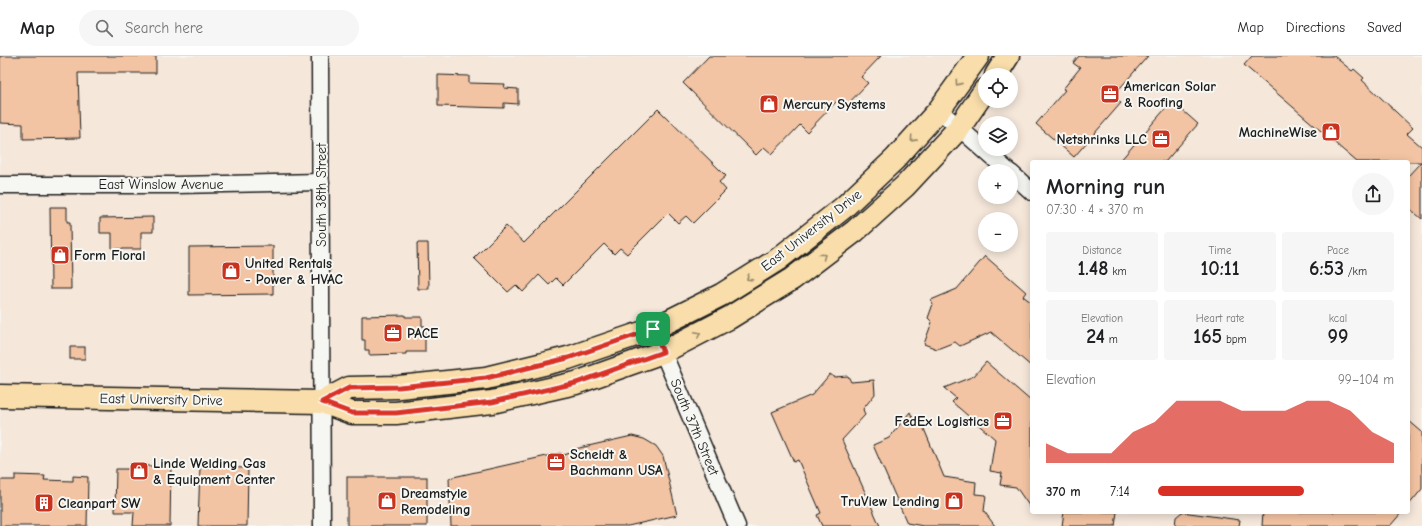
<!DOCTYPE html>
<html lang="en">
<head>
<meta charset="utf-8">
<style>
	:root { --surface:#fff; --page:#f6f6f6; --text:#202124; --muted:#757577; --line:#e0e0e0; --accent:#d93025 }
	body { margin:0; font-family:"Comic Neue",sans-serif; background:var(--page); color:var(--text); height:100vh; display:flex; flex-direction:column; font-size:15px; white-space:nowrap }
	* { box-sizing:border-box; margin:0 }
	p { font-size:13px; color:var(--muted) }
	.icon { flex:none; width:22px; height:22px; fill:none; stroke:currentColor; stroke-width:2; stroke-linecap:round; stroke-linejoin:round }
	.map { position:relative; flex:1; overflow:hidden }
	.details { position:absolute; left:1030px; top:104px; width:380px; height:354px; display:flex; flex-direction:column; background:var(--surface); border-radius:4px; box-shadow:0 2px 10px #0003 }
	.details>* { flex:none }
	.tools { position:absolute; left:978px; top:12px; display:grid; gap:8px }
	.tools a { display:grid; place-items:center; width:40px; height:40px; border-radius:50%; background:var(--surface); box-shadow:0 2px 10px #0003; font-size:20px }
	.pin { position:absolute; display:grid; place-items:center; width:34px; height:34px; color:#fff; margin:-17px; border-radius:8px; box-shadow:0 2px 6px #0006 }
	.round { display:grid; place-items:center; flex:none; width:42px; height:42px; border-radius:21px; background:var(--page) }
	.headline { display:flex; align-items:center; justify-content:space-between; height:68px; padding:0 16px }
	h1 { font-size:22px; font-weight:600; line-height:30px }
	.stats { display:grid; grid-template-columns:repeat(3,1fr); gap:6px; height:68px; padding:4px 16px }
	.stats div { display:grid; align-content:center; border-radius:4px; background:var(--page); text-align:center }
	.stats b { font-size:20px; font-weight:600 }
	.stats small { font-size:11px; font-weight:400 }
	.stats p { font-size:11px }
	.chart { height:112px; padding:8px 16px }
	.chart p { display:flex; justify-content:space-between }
	.chart svg { width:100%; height:72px; margin-top:4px; fill:var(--accent); opacity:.7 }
	ul { padding:0 16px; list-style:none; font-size:13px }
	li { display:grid; grid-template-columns:64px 48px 1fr; align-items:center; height:30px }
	li i { height:10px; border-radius:5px; background:var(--accent) }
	header { display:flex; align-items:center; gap:24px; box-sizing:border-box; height:56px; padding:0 20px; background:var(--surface); border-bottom:1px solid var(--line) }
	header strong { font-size:19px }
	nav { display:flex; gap:22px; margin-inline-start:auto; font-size:14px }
	.search { width:280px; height:36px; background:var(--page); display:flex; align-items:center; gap:10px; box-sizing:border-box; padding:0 14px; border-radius:22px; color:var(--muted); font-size:15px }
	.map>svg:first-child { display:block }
</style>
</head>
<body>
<header>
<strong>Map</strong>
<div class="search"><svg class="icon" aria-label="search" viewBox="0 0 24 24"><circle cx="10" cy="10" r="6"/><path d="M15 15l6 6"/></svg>Search here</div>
<nav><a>Map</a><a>Directions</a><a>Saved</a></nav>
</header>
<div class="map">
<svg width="1422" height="470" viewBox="0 0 1422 470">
	<rect width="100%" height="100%" fill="#f6f6f2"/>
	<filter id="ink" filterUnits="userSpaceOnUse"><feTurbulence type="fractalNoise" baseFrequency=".025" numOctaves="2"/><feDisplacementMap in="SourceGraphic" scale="8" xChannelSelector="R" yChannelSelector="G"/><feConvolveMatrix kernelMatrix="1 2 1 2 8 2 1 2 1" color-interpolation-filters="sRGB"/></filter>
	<g filter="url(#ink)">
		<path fill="#f5e7da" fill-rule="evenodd" d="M0,0H1422V470H0ZM985,19H1011V45H985ZM985,67H1011V93H985ZM1032,106H1408V456H1032ZM985,115H1011V141H985ZM985,163H1011V189H985Z"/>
		<g fill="#f3c4a3" stroke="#1c1c1c">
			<polygon points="0,0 156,0 156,17 78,17 80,82 23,83 23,68 0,67"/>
			<polygon points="709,0 881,0 861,21 868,27 844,52 837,45 807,76 800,69 772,98 764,91 756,99 683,27"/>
			<polygon points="1079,0 1148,0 1113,40 1121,47 1074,101 1036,68 1065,34 1063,33 1080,12 1073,7"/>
			<polygon points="1252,0 1334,0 1352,15 1354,13 1364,22 1362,24 1413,72 1407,78 1422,91 1422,163 1408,151 1408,120 1421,106 1357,106 1244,9"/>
			<polygon points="438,19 469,20 469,27 505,28 504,32 518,33 518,48 504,47 504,52 438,50"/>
			<polygon points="1172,45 1198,68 1165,106 1119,106"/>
			<polygon points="658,53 726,120 719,126 726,134 693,167 686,160 678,167 668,157 627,198 620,192 614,198 604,188 563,229 556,222 549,229 539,219 523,236 516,229 508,236 474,202 506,170 524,187"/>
			<polygon points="50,151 67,151 67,166 70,166 71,233 51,233"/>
			<polygon points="153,161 153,176 141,176 141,193 112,193 112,177 100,177 100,162"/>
			<polygon points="417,187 428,187 429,233 418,233"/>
			<polygon points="273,190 273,238 189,239 189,191"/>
			<polygon points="985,200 1026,236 1023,240 1032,247 1032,311 991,276 960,290 955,286 937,293 924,288 932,266 928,262 933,248 931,244 957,233"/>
			<polygon points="405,259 405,261 422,261 422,270 425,270 425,296 406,296 406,298 369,299 369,294 365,294 365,284 362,284 362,260"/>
			<rect x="70" y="291" width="15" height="12"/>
			<polygon points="986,306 1032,346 1032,454 1016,431 1000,429 1002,417 990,415 995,383 952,346 956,342 944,332 974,320"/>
			<polygon points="830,318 834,321 848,320 851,326 874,324 875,338 863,353 865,359 842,384 880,470 822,470 817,459 821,457 798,404 794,406 772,356 812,339"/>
			<polygon points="910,356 917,371 922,368 944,421 976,426 975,438 986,439 984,455 995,470 923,470 907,467 873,389 889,382"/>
			<polygon points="1408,364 1422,376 1422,433 1408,450"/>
			<polygon points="632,380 644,383 656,390 663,400 677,459 628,470 451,470 449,422 560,397 564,399 573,396 575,393"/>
			<polygon points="134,410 171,410 170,470 133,470 134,456 115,456 116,413 134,413"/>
			<polygon points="200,411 248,412 247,470 198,470"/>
			<polygon points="15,419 45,420 44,424 73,425 73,420 88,421 87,470 0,470 0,424 15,424"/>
			<rect x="347" y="421" width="80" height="49"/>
			<polygon points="1064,456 1117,456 1115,470 1062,470"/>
			<polygon points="1182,456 1240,464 1239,470 1175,470 1176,461"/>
			<polygon points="1263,456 1402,456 1390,470 1262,470"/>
		</g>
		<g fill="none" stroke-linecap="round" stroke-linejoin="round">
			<defs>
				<g id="minor">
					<polyline points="320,0 322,470"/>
					<polyline points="939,54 1008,115"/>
					<polyline points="1011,117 1032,136"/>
					<polyline points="0,129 177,129 321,126"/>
					<polyline points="653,273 737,470"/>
				</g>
				<g id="primary">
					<polyline points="996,19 1008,0"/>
					<polyline points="0,340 322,346 352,357 396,357 492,346 576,327 663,296 729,262 792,223 855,175 905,130 959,72 985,34"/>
					<polyline points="322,346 349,332 399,331 486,322 568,302 653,273 721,239 777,204 843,152 895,103 939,54 978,0"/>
				</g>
			</defs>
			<use href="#minor" stroke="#1c1c1c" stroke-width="19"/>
			<use href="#primary" stroke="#1c1c1c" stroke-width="25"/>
			<use href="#minor" stroke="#f6f6f2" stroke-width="16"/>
			<use href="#primary" stroke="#f9deab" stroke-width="22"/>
		</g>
		<defs><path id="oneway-chevron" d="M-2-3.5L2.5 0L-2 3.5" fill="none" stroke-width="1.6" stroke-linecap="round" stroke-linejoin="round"/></defs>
		<g stroke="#96876b">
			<use href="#oneway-chevron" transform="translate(958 27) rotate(125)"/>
			<use href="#oneway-chevron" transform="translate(913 83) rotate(132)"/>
			<use href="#oneway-chevron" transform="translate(823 200) rotate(-37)"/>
			<use href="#oneway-chevron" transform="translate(749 222) rotate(148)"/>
			<use href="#oneway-chevron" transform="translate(698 278) rotate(-27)"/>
		</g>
	</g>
	<g fill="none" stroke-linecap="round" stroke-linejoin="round" filter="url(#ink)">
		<defs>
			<polygon id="route" points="653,273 663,296 576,327 492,346 396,357 352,357 322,346 349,332 399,331 486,322 568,302"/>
		</defs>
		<use href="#route" stroke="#fff" stroke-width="8"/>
		<use href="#route" stroke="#d93025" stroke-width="5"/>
	</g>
	<defs>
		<symbol id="office-square" viewBox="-11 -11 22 22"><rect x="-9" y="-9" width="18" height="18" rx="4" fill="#c8321e" stroke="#f6f6f2"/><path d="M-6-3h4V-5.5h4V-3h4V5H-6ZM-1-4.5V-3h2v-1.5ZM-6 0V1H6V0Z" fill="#fff"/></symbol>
		<symbol id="shop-square" viewBox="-11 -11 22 22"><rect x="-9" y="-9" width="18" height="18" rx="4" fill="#c8321e" stroke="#f6f6f2"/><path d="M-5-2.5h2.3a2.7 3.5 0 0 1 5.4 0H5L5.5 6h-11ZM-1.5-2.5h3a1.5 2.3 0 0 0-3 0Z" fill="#fff"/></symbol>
		<symbol id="building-square" viewBox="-11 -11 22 22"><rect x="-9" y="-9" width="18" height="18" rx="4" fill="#c8321e" stroke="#f6f6f2"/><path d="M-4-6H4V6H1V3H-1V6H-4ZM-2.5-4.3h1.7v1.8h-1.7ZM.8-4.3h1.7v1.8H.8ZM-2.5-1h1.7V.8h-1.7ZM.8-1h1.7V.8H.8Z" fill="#fff"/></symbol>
	</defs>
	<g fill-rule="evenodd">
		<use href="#office-square" x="1099" y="27" width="22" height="22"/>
		<use href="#shop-square" x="758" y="37" width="22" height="22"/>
		<use href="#shop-square" x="1320" y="65" width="22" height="22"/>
		<use href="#office-square" x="1150" y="72" width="22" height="22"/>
		<use href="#shop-square" x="49" y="188" width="22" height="22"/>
		<use href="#shop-square" x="220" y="204" width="22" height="22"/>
		<use href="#office-square" x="382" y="266" width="22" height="22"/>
		<use href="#office-square" x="992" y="354" width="22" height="22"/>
		<use href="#office-square" x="545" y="395" width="22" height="22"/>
		<use href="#shop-square" x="128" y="404" width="22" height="22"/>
		<use href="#shop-square" x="376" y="434" width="22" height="22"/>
		<use href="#shop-square" x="943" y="434" width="22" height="22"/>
		<use href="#building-square" x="33" y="436" width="22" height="22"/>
	</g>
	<g text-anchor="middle" stroke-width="4" stroke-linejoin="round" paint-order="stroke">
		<g font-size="14" font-weight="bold" fill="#1c1c1c" stroke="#f6f6f2" text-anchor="start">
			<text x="1124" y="35">American Solar<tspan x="1124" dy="16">&amp; Roofing</tspan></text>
			<text x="783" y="53">Mercury Systems</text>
			<text x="1317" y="81" text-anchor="end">MachineWise</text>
			<text x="1147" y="88" text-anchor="end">Netshrinks LLC</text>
			<text x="74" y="204">Form Floral</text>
			<text x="245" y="212">United Rentals<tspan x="245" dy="16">- Power &amp; HVAC</tspan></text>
			<text x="407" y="282">PACE</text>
			<text x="989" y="370" text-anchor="end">FedEx Logistics</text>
			<text x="570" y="403">Scheidt &amp;<tspan x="570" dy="16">Bachmann USA</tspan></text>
			<text x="153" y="412">Linde Welding Gas<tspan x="153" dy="16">&amp; Equipment Center</tspan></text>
			<text x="401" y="442">Dreamstyle<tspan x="401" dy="16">Remodeling</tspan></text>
			<text x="940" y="450" text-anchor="end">TruView Lending</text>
			<text x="58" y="452">Cleanpart SW</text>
		</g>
		<g font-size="14" fill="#1c1c1c" stroke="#f6f6f2">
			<text x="161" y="133">East Winslow Avenue</text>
			<text transform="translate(321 139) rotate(-90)" y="5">South 38th Street</text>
			<text transform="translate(811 174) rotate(-38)" y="5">East University Drive</text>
			<text transform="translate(161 343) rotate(1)" y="5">East University Drive</text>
			<text transform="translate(695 371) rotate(67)" y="5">South 37th Street</text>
		</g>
	</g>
</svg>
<div class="tools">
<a><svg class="icon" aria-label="locate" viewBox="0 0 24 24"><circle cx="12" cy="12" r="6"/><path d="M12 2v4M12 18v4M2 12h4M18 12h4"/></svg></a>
<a><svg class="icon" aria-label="layers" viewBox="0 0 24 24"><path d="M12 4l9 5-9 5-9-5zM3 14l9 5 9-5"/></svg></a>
<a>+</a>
<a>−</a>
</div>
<div class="pin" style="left:653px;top:273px;background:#1e9e55"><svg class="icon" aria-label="arrive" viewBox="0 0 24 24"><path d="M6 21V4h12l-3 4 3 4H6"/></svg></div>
<section class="details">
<div class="headline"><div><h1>Morning run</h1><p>07:30 · 4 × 370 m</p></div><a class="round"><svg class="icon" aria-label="share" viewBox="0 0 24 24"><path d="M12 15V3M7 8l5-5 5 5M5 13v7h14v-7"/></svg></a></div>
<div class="stats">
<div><p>Distance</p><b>1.48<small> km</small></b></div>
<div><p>Time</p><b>10:11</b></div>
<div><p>Pace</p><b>6:53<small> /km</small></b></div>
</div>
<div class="stats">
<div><p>Elevation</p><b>24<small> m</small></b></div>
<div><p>Heart rate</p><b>165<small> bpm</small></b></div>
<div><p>kcal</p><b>99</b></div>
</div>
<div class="chart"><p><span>Elevation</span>99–104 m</p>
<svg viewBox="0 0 160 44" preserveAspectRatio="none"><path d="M0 44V32L10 38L20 38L30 38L40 25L50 19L60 6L70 6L80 6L90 12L100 12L110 12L120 6L130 6L140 12L150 25L160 32V44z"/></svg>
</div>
<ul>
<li><b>370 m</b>7:14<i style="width:62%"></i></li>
</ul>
</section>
</div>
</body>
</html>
